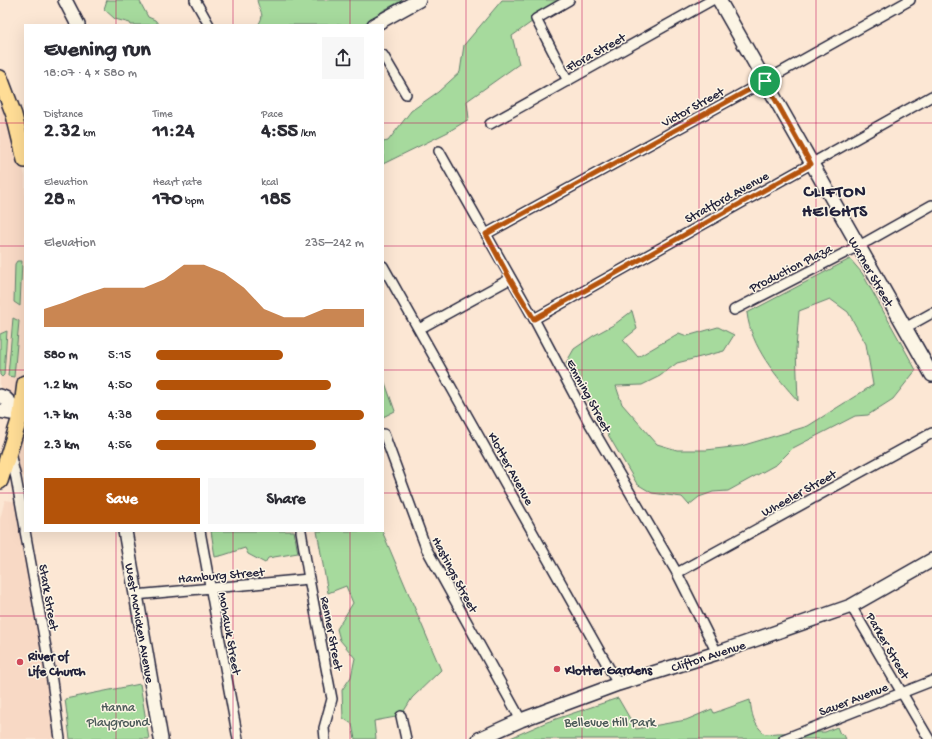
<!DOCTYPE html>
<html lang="en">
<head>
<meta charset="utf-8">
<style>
	:root { --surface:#fff; --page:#f7f7f7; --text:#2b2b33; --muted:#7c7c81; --accent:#b45309 }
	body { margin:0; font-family:"Gochi Hand",sans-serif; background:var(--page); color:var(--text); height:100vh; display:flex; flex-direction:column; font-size:15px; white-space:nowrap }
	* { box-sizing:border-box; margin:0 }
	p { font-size:13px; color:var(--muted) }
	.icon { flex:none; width:22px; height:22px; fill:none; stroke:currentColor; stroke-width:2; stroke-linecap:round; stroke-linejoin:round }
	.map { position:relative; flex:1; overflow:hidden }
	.side { position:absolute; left:24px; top:24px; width:360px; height:508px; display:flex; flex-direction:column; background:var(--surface); border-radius:0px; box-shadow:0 4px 16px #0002 }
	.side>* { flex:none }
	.pin { position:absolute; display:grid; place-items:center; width:34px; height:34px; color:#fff; margin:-17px; border:2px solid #fff; border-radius:50%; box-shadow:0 1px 4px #0007 }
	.round { display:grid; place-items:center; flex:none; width:42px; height:42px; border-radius:0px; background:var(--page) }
	.headline { display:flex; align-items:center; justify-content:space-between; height:68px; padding:0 20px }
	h1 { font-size:22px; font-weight:700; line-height:30px }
	.figures { display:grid; grid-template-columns:repeat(3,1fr); gap:6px; height:68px; padding:4px 20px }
	.figures div { display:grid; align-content:center }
	.figures b { font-size:20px; font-weight:700 }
	.figures small { font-size:11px; font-weight:400 }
	.figures p { font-size:11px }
	.chart { height:112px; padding:8px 20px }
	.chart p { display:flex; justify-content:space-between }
	.chart svg { width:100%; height:72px; margin-top:4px; fill:var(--accent); opacity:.7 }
	.action { display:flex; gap:8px; margin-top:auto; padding:8px 20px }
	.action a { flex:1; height:46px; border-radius:0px; background:var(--accent); color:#fff; font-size:16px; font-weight:700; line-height:46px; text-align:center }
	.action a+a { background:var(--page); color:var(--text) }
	ul { padding:0 20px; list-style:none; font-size:13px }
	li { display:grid; grid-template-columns:64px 48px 1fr; align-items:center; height:30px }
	li i { height:10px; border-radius:5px; background:var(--accent) }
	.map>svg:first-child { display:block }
</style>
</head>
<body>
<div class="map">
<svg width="932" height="739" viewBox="0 0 932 739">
	<rect width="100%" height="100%" fill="#fce7d4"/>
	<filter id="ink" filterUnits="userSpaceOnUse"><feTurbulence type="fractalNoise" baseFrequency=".025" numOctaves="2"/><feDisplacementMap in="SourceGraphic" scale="8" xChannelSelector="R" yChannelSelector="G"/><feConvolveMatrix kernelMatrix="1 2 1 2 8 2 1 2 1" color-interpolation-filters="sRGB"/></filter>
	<g filter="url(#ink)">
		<g fill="#f8d9c5">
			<polygon points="0,88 16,132 25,177 25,350 20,396 0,392"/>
			<polygon points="25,383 25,476 16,478 9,450"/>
			<polygon points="5,500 18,502 51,688 56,739 0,739 0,519"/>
		</g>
		<g fill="#a6da9d" stroke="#647e6c">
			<polygon points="107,0 139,0 148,17 155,20 159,25 131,25 130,23 115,19 104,9"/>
			<path d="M257,0H403L384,10L363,25H258C266,14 259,11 257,0Z"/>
			<polygon points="502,0 569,0 536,19 512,36 519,64 467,101 469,119 448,132 383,164 383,142 388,141 411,111 438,92 460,72 464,45"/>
			<path d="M850,259L862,273L916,370L893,399L868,415L855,416L793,448L777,464L728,491L713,492L699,497L689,505L682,497L652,493L637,484L566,363L574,349L593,336L615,324L632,311L637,329L623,340L638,357L679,333L687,336L718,327L734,335L724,351L677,363L660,376L642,385L616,386L622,404L657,444L677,450H706L741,446L808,426L873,385L866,344L848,312L830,299L799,311L796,349L798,401C776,376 751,347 747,313Z"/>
			<polygon points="17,261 22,261 20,306 14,302 15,264"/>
			<polygon points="13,318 19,321 14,377 8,376"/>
			<polygon points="7,331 4,375 2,377 0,375 0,334"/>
			<polygon points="383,377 395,411 383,417"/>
			<path d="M211,531H294L298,553L268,558L265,563L248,554L245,548C234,551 227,555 215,557Z"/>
			<polygon points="317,531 382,531 441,670 412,698 401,716 374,721 376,739 355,739 352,724 343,718 342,690 351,677 355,658 340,640 337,629 353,603 346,586 328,593"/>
			<polygon points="140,684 149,739 70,739 65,699"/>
			<path d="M618,698L636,729L686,720L712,709L714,713L750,700C752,715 753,724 765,734L777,733L825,732L837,727L840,734L844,735L846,739H508L547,722Z"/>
		</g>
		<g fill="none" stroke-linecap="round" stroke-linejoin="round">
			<defs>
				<g id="street">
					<polyline points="195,0 209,25"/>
					<polyline points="383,55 406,94"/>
					<polyline points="568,81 536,19 569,0"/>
					<polyline points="490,124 712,0"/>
					<polyline points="439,151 534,319 587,419 677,573 717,653"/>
					<polyline points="486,234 765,81 910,0"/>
					<polyline points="383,266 618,684"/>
					<polyline points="734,310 868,241 932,205"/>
					<polyline points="534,319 932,96"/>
					<polyline points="905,328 932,313"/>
					<polyline points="419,329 510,279"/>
					<polyline points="384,434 426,548 521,720"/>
					<polyline points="10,453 16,478 25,528"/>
					<polyline points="25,531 52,681 60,739"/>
					<polyline points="200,531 238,739"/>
					<polyline points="301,531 309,579 332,699 324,728 325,739"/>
					<polyline points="677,573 932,433"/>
					<polyline points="135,595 309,579"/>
					<polyline points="851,606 929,739"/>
					<polyline points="401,716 406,739"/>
					<polyline points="784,739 932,681"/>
				</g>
				<g id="secondary">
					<polyline points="65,0 78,25"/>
					<polyline points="719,0 932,375"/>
					<polyline points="374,25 419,0"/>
					<polyline points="0,396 5,398 21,414"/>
					<polyline points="0,411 23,415"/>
					<polyline points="125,531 161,739"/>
					<polyline points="479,739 521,720 618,684 717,653 851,606 932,560"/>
				</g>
				<g id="primary">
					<polyline points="0,78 14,115 25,160"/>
					<polyline points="0,481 21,414 25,383"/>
				</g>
			</defs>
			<use href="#street" stroke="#22223b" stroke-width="12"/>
			<use href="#secondary" stroke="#22223b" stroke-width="16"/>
			<use href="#primary" stroke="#22223b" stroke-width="18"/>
			<use href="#street" stroke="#fcf5e5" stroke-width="9"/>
			<use href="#secondary" stroke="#fcf5e5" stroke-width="13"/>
			<use href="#primary" stroke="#ffdd96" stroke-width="15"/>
		</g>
	</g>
	<g fill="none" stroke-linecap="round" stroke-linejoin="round" filter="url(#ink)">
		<defs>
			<polygon id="route" points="765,81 811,164 534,319 510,279 486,234"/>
		</defs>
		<use href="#route" stroke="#fff" stroke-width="8"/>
		<use href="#route" stroke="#b45309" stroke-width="5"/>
	</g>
	<path fill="none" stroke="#c2185b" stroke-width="1" stroke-opacity="0.55" d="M116,0V25M233,0V25M350,0V25M466,0V739M582,0V739M699,0V739M816,0V739M0,123H25M383,123H932M0,246H25M383,246H932M0,370H25M383,370H932M0,493H25M383,493H932M116,531V739M233,531V739M350,531V739M0,616H932"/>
	<g fill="#d1495b" stroke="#fcf5e5" stroke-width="1.5">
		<circle cx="20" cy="662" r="4"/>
		<circle cx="557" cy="669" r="4"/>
	</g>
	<g text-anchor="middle" stroke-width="3" stroke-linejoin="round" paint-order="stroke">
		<g font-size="13" fill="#22223b" stroke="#fcf5e5">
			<text transform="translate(595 51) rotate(-29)" y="5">Flora Street</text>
			<text transform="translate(692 106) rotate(-29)" y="5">Victor Street</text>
			<text transform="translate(726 196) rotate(-29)" y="5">Stratford Avenue</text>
			<text transform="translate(790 267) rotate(-27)" y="5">Production Plaza</text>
			<text transform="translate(872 271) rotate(60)" y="5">Warner Street</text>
			<text transform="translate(590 395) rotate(62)" y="5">Emming Street</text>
			<text transform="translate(512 468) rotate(61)" y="5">Klotter Avenue</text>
			<text transform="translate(798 492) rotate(-29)" y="5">Wheeler Street</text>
			<text transform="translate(221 574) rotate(-5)" y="5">Hamburg Street</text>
			<text transform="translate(456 574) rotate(62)" y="5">Hastings Street</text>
			<text transform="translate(50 597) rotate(80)" y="5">Stark Street</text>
			<text transform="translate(141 623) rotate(80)" y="5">West McMicken Avenue</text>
			<text transform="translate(231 633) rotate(80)" y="5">Mohawk Street</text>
			<text transform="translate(333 633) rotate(79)" y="5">Renner Street</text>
			<text transform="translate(889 645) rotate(60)" y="5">Parker Street</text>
			<text transform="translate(708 655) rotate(-18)" y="5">Clifton Avenue</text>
			<text transform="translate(853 698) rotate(-21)" y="5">Sauer Avenue</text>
		</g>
		<g font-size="13" font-weight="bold" fill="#22223b" stroke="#fcf5e5" text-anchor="start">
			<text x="28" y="660">River of<tspan x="28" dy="15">Life Church</tspan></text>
			<text x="565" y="674">Klotter Gardens</text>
		</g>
		<g font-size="13" fill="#4a5958" stroke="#fcf5e5">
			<text x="118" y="711">Hanna<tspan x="118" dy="15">Playground</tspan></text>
			<text x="610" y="726">Bellevue Hill Park</text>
		</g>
		<g font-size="17" font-weight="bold" letter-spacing="1" fill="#22223b" stroke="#fcf5e5">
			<text x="835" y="196">CLIFTON<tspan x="835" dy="20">HEIGHTS</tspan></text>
		</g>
	</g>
</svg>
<div class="pin" style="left:765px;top:81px;background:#1e9e55"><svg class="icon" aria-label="arrive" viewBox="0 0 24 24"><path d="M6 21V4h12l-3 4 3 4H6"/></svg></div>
<section class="side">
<div class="headline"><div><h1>Evening run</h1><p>18:07 · 4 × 580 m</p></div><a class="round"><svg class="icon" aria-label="share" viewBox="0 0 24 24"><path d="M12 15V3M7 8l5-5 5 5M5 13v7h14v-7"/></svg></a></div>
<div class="figures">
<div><p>Distance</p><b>2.32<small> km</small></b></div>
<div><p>Time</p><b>11:24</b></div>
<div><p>Pace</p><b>4:55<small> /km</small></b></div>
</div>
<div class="figures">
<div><p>Elevation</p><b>28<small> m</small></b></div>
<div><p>Heart rate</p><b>170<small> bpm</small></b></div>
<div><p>kcal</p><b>185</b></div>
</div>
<div class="chart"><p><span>Elevation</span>235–242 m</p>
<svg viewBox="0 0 160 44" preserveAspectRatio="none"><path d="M0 44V33L10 29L20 24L30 20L40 20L50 20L60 15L70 6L80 6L90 11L100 20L110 33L120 38L130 38L140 33L150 33L160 33V44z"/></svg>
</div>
<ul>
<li><b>580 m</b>5:15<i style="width:61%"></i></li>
<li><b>1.2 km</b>4:50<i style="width:84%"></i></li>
<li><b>1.7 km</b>4:38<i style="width:100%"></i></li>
<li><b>2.3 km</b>4:56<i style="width:77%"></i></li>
</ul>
<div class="action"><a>Save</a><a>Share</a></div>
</section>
</div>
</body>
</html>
